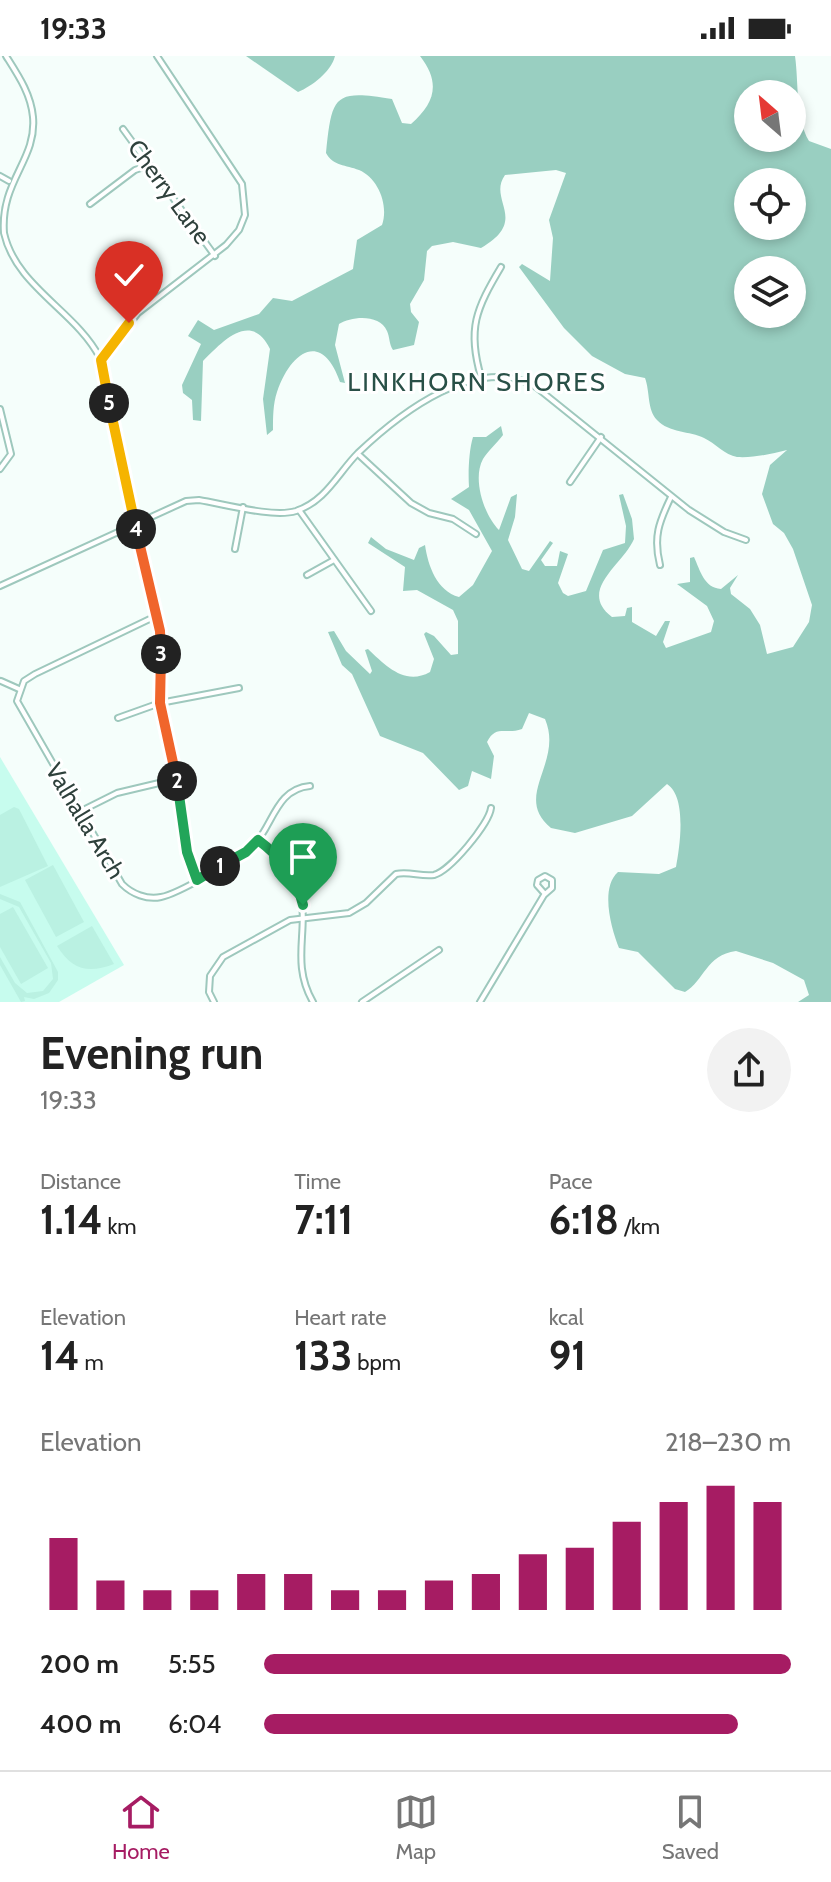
<!DOCTYPE html>
<html lang="en">
<head>
<meta charset="utf-8">
<style>
	:root { --surface:#fff; --page:#f2f2f2; --text:#222; --muted:#767676; --line:#e0e0e0; --accent:#a61c63 }
	body { margin:0; font-family:Cabin,sans-serif; background:var(--page); color:var(--text); height:100vh; display:flex; flex-direction:column; font-size:30px; white-space:nowrap }
	* { box-sizing:border-box; margin:0 }
	p { font-size:26px; color:var(--muted) }
	.icon { flex:none; width:44px; height:44px; fill:none; stroke:currentColor; stroke-width:2; stroke-linecap:round; stroke-linejoin:round }
	.map { position:relative; height:946px; overflow:hidden }
	.drawer { display:flex; flex-direction:column; background:var(--surface); flex:1 }
	.drawer>* { flex:none }
	.needle { width:52px; rotate:332deg }
	.fabs { position:absolute; left:734px; top:24px; display:grid; gap:16px }
	.fabs a { display:grid; place-items:center; width:72px; height:72px; border-radius:50%; background:var(--surface); box-shadow:0 4px 12px #0003; font-size:40px }
	.pin { position:absolute; display:grid; place-items:center; width:68px; height:68px; color:#fff; margin:-82px -34px; border-radius:50% 50% 50% 0; rotate:-45deg; box-shadow:0 0 8px #0007 }
	.pin .icon { rotate:45deg }
	.km { position:absolute; width:40px; height:40px; margin:-20px; border-radius:50%; background:#222; color:#fff; font-size:22px; line-height:40px; text-align:center }
	.round { display:grid; place-items:center; flex:none; width:84px; height:84px; border-radius:42px; background:var(--page) }
	.summary { display:flex; align-items:center; justify-content:space-between; height:136px; padding:0 40px }
	h1 { font-size:44px; font-weight:700; line-height:60px }
	.stats { display:grid; grid-template-columns:repeat(3,1fr); gap:12px; height:136px; padding:8px 40px }
	.stats div { display:grid; align-content:center }
	.stats b { font-size:40px; font-weight:700 }
	.stats small { font-size:22px; font-weight:400 }
	.stats p { font-size:22px }
	.chart { height:224px; padding:16px 40px }
	.chart p { display:flex; justify-content:space-between }
	.chart svg { width:100%; height:144px; margin-top:8px; stroke:var(--accent); stroke-width:6 }
	ul { padding:0 40px; list-style:none; font-size:26px }
	li { display:grid; grid-template-columns:128px 96px 1fr; align-items:center; height:60px }
	li i { height:20px; border-radius:10px; background:var(--accent) }
	.status { display:flex; justify-content:space-between; align-items:center; height:56px; padding:0 40px; background:var(--surface); direction:ltr }
	.status svg { height:22px; fill:currentColor }
	.dock { display:flex; justify-content:space-around; align-items:center; height:112px; border-top:2px solid var(--line); background:var(--surface); font-size:22px; color:var(--muted) }
	.dock a { display:grid; justify-items:center; gap:4px }
	.dock .on { color:var(--accent) }
	.map>svg:first-child { display:block }
</style>
</head>
<body>
<div class="status"><b>19:33</b><svg viewBox="0 0 49 12"><path d="M0 12V9h3v3zM5 12V6h3v6zM10 12V3h3v9zM15 12V0h3v12zM26 1h20v11H26zM47 4h2v5h-2z"/></svg></div>
<div class="map">
<svg width="831" height="946" viewBox="0 0 831 946">
	<rect width="100%" height="100%" fill="#f5fefb"/>
	<polygon fill="#c7fcee" points="0,701 124,909 59,946 0,946"/>
	<g fill="#baf1e2">
		<polygon points="14,751 19,753 48,810 0,831 0,759"/>
		<polygon points="53,809 84,866 56,881 25,824"/>
		<polygon points="0,838 20,846 58,916 58,924 49,937 34,943 24,941 25,945 21,946 0,909 0,901 15,927 27,937 43,935 53,923 51,907 19,851 0,843"/>
		<polygon points="13,851 48,912 21,928 0,891 0,858"/>
		<path d="M92,870L114,908C88,918 72,914 57,890Z"/>
	</g>
	<g fill="#99cfc1" fill-rule="evenodd">
		<path d="M246,0H335C331,16 312,30 298,36Z"/>
		<path d="M420,0H795C799,28 795,61 809,85L831,93V946H798L809,939L804,924L773,907L736,895C706,899 704,925 685,936L675,933L638,896L619,892C611,872 600,832 618,816L659,818L676,811C680,790 687,741 667,728L632,760L575,777L551,772C512,740 564,707 545,663L529,657L522,673C506,679 496,668 487,686L494,700L491,723L472,715L468,730L459,734L423,697L380,680L352,618L342,609L328,576L334,575L346,595L370,618L372,615L365,594L368,593C386,610 405,630 430,616L434,603L424,578L426,576L434,580L451,599L458,598V565L453,554L417,534L403,535L405,511L368,487L371,481L386,493L414,504L419,492L425,489C428,510 437,535 459,541L473,529L492,495L469,454L451,443L469,431C468,416 469,394 473,381H486L501,370L503,379C497,387 488,395 483,403C472,423 484,459 499,474L511,441L517,438L515,461L508,484L522,513L529,515L550,485L553,487L541,504L545,510H557L560,495L568,498L558,527L563,537L568,540L586,535L603,494L625,487L626,470L619,439L623,438L632,463L634,483C623,509 577,534 612,561L625,560L627,552L632,551V566L656,580L665,565H670L663,586L666,592L711,576L714,565L707,550L677,528L690,526V502L694,501C700,514 704,532 721,533L738,519L730,532L731,538L750,553L760,569L767,598L793,591L809,566L812,549L793,493L784,477L773,468L762,438L770,409L787,394C771,398 754,402 737,401C725,399 715,387 704,382C690,375 669,377 657,364C647,354 650,335 645,322L625,318L592,300L564,272L519,211L522,208L550,225L553,182L549,164L566,117L556,114L505,119C487,144 530,164 481,192L453,186L432,190L427,195L424,224L410,248L411,256L419,266L414,289L393,294C389,288 390,282 387,275C380,258 352,260 339,268L335,289L345,327L340,326C322,274 291,295 277,336C273,348 273,361 273,374L267,379L263,343L270,293C251,254 222,286 203,305L201,365L193,364L192,344L183,337L182,329L201,288L188,280L198,264L214,274L259,258L273,242L292,245L353,213L357,184L382,169C389,149 378,122 359,114C346,109 333,110 326,97C332,40 333,33 392,43L402,67L411,68C435,47 441,27 420,0ZM748,38H792V82H748ZM748,126H792V170H748ZM748,214H792V258H748Z"/>
	</g>
	<g fill="none" stroke-linecap="round" stroke-linejoin="round">
		<defs>
			<g id="street">
				<path d="M6,0C18,19 31,38 33,61C37,104 0,125 4,177C16,231 76,255 100,302L160,575V647L176,723L187,796L197,824"/>
				<polyline points="123,73 215,200"/>
				<polyline points="0,120 9,125"/>
				<polyline points="90,148 135,114 150,109"/>
				<polyline points="101,304 138,257 226,189 239,174 245,159 242,128 157,0"/>
				<path d="M481,321C467,273 476,253 501,211"/>
				<polyline points="0,353 11,398 0,413"/>
				<polyline points="358,398 411,447 429,457 453,463 476,478"/>
				<polyline points="570,426 601,381"/>
				<polyline points="299,454 371,555"/>
				<polyline points="235,493 243,451"/>
				<path d="M660,509C653,481 659,466 671,441"/>
				<polyline points="307,519 334,504"/>
				<path d="M0,530L186,445L199,444C224,448 273,462 296,455C326,445 338,417 358,397C400,357 477,297 536,331L689,454L724,476L746,484"/>
				<path d="M156,560L35,618L24,625L17,645L122,828C132,838 147,844 161,841C178,838 240,802 253,790C273,771 275,733 310,730"/>
				<polyline points="1,625 19,633"/>
				<polyline points="118,662 160,647 239,632"/>
				<polyline points="79,756 117,737 176,723"/>
				<path d="M258,784C338,844 279,887 313,946"/>
				<path d="M214,946L209,936L210,920L223,901L290,864L349,857L366,847L396,818C409,815 421,821 434,819C450,815 489,768 491,752"/>
				<polyline points="362,946 439,894"/>
				<polyline points="480,946 544,839 552,832 552,824 545,820 538,824 537,829 545,838"/>
			</g>
		</defs>
		<use href="#street" stroke="#9ec8bd" stroke-width="8"/>
		<use href="#street" stroke="#fff" stroke-width="4"/>
	</g>
	<g fill="none" stroke-linecap="round" stroke-linejoin="round">
		<defs>
			<path id="split-1" d="M220,810L246,796L258,784C281,801 296,820 303,849"/>
			<polyline id="split-2" points="177,725 187,796 197,824 220,810"/>
			<polyline id="split-3" points="161,598 160,647 177,725"/>
			<polyline id="split-4" points="136,473 160,575 161,598"/>
			<polyline id="split-5" points="109,347 136,473"/>
			<polyline id="split-6" points="109,347 101,304 129,267"/>
		</defs>
		<use href="#split-1" stroke="#fff" stroke-width="16"/>
		<use href="#split-2" stroke="#fff" stroke-width="16"/>
		<use href="#split-3" stroke="#fff" stroke-width="16"/>
		<use href="#split-4" stroke="#fff" stroke-width="16"/>
		<use href="#split-5" stroke="#fff" stroke-width="16"/>
		<use href="#split-6" stroke="#fff" stroke-width="16"/>
		<use href="#split-1" stroke="#22a559" stroke-width="10"/>
		<use href="#split-2" stroke="#22a559" stroke-width="10"/>
		<use href="#split-3" stroke="#f0652b" stroke-width="10"/>
		<use href="#split-4" stroke="#f0652b" stroke-width="10"/>
		<use href="#split-5" stroke="#f5b400" stroke-width="10"/>
		<use href="#split-6" stroke="#f5b400" stroke-width="10"/>
	</g>
	<g text-anchor="middle" stroke-width="6" stroke-linejoin="round" paint-order="stroke">
		<g font-size="24" fill="#2f413c" stroke="#fff">
			<text transform="translate(169 136) rotate(54)" y="8">Cherry Lane</text>
			<text transform="translate(85 765) rotate(59)" y="8">Valhalla Arch</text>
		</g>
		<g font-size="26" letter-spacing="2" fill="#295047" stroke="#fff">
			<text x="477" y="335">LINKHORN SHORES</text>
		</g>
	</g>
</svg>
<div class="fabs">
<a><svg class="needle" viewBox="-14 -14 28 28"><path d="M0-13l5 13h-10z" fill="#e53935"/><path d="M0 13l5-13h-10z" fill="#767676"/></svg></a>
<a><svg class="icon" aria-label="locate" viewBox="0 0 24 24"><circle cx="12" cy="12" r="6"/><path d="M12 2v4M12 18v4M2 12h4M18 12h4"/></svg></a>
<a><svg class="icon" aria-label="layers" viewBox="0 0 24 24"><path d="M12 4l9 5-9 5-9-5zM3 14l9 5 9-5"/></svg></a>
</div>
<div class="pin" style="left:303px;top:849px;background:#1e9e55"><svg class="icon" aria-label="arrive" viewBox="0 0 24 24"><path d="M6 21V4h12l-3 4 3 4H6"/></svg></div>
<div class="pin" style="left:129px;top:267px;background:#d93025"><svg class="icon" aria-label="check" viewBox="0 0 24 24"><path d="M5 12l5 5 9-10"/></svg></div>
<b class="km" style="left:220px;top:810px">1</b>
<b class="km" style="left:177px;top:725px">2</b>
<b class="km" style="left:161px;top:598px">3</b>
<b class="km" style="left:136px;top:473px">4</b>
<b class="km" style="left:109px;top:347px">5</b>
</div>
<section class="drawer">
<div class="summary"><div><h1>Evening run</h1><p>19:33</p></div><a class="round"><svg class="icon" aria-label="share" viewBox="0 0 24 24"><path d="M12 15V3M7 8l5-5 5 5M5 13v7h14v-7"/></svg></a></div>
<div class="stats">
<div><p>Distance</p><b>1.14<small> km</small></b></div>
<div><p>Time</p><b>7:11</b></div>
<div><p>Pace</p><b>6:18<small> /km</small></b></div>
</div>
<div class="stats">
<div><p>Elevation</p><b>14<small> m</small></b></div>
<div><p>Heart rate</p><b>133<small> bpm</small></b></div>
<div><p>kcal</p><b>91</b></div>
</div>
<div class="chart"><p><span>Elevation</span>218–230 m</p>
<svg viewBox="0 0 160 44" preserveAspectRatio="none"><path d="M5 44V22M15 44V35M25 44V38M35 44V38M45 44V33M55 44V33M65 44V38M75 44V38M85 44V35M95 44V33M105 44V27M115 44V25M125 44V17M135 44V11M145 44V6M155 44V11"/></svg>
</div>
<ul>
<li><b>200 m</b>5:55<i style="width:100%"></i></li>
<li><b>400 m</b>6:04<i style="width:90%"></i></li>
</ul>
</section>
<nav class="dock">
<a class="on"><svg class="icon" aria-label="home" viewBox="0 0 24 24"><path d="M3 11l9-7 9 7M6 9v11h12V9"/></svg>Home</a>
<a><svg class="icon" aria-label="map" viewBox="0 0 24 24"><path d="M3 6l6-2 6 2 6-2v14l-6 2-6-2-6 2zM9 4v14M15 6v14"/></svg>Map</a>
<a><svg class="icon" aria-label="saved" viewBox="0 0 24 24"><path d="M7 4h10v16l-5-4-5 4z"/></svg>Saved</a>
</nav>
</body>
</html>
